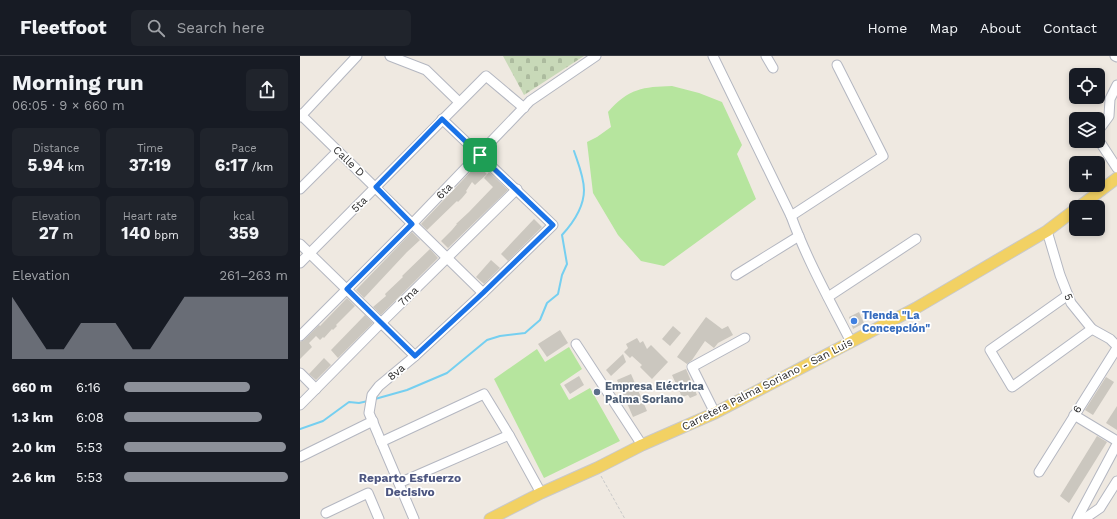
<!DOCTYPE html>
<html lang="en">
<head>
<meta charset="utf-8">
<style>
	:root { --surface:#171b24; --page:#20242c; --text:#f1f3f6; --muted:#9ea1a6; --line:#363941; --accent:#8c9099 }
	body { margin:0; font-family:"Work Sans",sans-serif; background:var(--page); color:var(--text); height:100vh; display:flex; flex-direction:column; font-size:15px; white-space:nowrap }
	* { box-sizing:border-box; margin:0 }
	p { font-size:13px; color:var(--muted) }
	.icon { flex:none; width:22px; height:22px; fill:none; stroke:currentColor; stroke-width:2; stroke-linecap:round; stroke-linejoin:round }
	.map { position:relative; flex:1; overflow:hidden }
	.panel { display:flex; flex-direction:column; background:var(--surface); width:300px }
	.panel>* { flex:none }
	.tools { position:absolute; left:769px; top:12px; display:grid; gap:8px }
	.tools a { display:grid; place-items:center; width:36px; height:36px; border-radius:6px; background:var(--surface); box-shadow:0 2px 6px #0003; font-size:20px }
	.pin { position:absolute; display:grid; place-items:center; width:34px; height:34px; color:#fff; margin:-17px; border-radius:8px; box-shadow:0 2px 6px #0006 }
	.round { display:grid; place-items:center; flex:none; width:42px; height:42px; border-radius:6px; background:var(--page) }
	.head { display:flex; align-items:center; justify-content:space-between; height:68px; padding:0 12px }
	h1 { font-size:22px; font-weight:700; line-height:30px }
	.metrics { display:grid; grid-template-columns:repeat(3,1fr); gap:6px; height:68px; padding:4px 12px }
	.metrics div { display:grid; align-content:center; border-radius:6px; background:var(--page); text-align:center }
	.metrics b { font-size:17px; font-weight:700 }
	.metrics small { font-size:11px; font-weight:400 }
	.metrics p { font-size:11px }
	.chart { height:112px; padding:8px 12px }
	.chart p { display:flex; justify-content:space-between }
	.chart svg { width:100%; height:72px; margin-top:4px; fill:var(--accent); opacity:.7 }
	ul { padding:0 12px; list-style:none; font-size:13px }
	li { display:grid; grid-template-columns:64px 48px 1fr; align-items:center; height:30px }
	li i { height:10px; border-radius:5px; background:var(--accent) }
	header { display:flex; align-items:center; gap:24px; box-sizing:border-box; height:56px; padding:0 20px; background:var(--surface); border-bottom:1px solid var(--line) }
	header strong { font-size:19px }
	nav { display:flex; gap:22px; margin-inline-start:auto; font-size:14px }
	.search { width:280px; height:36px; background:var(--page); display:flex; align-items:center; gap:10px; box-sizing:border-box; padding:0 14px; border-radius:6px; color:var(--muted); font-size:15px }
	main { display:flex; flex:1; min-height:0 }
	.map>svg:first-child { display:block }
</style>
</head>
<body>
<header>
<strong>Fleetfoot</strong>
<div class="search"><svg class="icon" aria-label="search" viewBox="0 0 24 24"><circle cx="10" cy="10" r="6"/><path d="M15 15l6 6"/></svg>Search here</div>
<nav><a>Home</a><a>Map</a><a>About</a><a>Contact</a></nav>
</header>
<main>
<section class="panel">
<div class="head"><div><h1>Morning run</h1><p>06:05 · 9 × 660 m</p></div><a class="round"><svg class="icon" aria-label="share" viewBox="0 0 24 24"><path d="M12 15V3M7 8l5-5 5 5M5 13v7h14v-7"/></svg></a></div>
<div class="metrics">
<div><p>Distance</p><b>5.94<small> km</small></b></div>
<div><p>Time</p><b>37:19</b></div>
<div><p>Pace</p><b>6:17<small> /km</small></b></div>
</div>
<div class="metrics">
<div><p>Elevation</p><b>27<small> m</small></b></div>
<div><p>Heart rate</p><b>140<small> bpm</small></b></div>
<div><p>kcal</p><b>359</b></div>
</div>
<div class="chart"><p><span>Elevation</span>261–263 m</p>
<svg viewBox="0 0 160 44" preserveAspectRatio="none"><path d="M0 44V6L10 22L20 38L30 38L40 22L50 22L60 22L70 38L80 38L90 22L100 6L110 6L120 6L130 6L140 6L150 6L160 6V44z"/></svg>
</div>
<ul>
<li><b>660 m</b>6:16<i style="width:77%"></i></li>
<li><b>1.3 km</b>6:08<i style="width:84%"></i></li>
<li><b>2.0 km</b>5:53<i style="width:99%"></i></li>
<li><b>2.6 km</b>5:53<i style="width:100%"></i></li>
</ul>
</section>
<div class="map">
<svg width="817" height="463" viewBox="0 0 817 463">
	<defs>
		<pattern id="cemetery-stones" width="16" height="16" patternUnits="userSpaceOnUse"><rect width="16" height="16" fill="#c8d9b8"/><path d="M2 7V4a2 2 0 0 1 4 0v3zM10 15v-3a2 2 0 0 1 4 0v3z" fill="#acbb9e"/></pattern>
	</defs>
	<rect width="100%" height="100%" fill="#efe9e1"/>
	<g fill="#b6e59e">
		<path d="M372,30L399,37L422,46L442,89L437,98L456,143L364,210L341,205L318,179L293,137L287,86L297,81L311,71L308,56C329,32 343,31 372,30Z"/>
		<polygon points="269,291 282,313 260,328 269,344 290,332 320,385 244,422 194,323 237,293 245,306"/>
	</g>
	<polygon fill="url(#cemetery-stones)" points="203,0 284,0 224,39"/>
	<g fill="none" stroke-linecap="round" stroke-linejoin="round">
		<g stroke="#75cff0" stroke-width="2">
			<path d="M75,343L107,334L147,317L187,284L200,280L225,277L240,264L247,247L258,238L262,219L267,208L262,179C273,167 284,152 284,134C284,121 278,107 274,95"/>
			<polyline points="0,373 23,365 49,346 59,347 68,345"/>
		</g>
	</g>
	<g fill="#cbc7bf">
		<polygon points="177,109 187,118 175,129 172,126 166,135 167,136 162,142 158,146 157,145 127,174 121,168"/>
		<polygon points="189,116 208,134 148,192 141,185 152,174 157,168 156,168 169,156 193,131 184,122"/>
		<polygon points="234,163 242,171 208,205 201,198"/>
		<polygon points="112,176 120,184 107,196 64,242 56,234"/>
		<polygon points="130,193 138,202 81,259 73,251 86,240 85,238 103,221 102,220"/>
		<polygon points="191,204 200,212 184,228 176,221"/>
		<polygon points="47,242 55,250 36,269 37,270 33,274 32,273 24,282 23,281 20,284 16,280 9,287 12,291 0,303 0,286 4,284 19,269 20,270"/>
		<polygon points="559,256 564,267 553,273 549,261"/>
		<polygon points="65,259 73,267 38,302 31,294"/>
		<polygon points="406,261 422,273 428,270 433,279 418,287 414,292 405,285 392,304 387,308 377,301"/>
		<polygon points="373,270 381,277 370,290 362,283"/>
		<polygon points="260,274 268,287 247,301 238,288"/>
		<polygon points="337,282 340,287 343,285 347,293 351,289 368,306 352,323 340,311 342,309 332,300 330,302 324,296 328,292 326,288"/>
		<polygon points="323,298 326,306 311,320 306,314"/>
		<polygon points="24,302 31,309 16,324 9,318"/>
		<polygon points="386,313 397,339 390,342 388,339 382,341 372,319"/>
		<polygon points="331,318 347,355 333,361 317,324"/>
		<polygon points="279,320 284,329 270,338 264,329"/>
		<polygon points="806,321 814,326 793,359 785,354"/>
		<polygon points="817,350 817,374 806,367"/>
		<polygon points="797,380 807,386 769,447 760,440"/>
	</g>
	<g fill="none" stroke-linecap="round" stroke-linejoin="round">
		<defs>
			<g id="minor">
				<polyline points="90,0 126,14 159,46"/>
				<path d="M413,0L491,160C507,204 530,245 551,286"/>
				<polyline points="466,0 473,12"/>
				<polyline points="815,0 817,1"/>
				<polyline points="0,58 183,237"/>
				<polyline points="0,61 57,0"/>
				<polyline points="798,75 809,60 810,43 817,29"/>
				<polyline points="798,83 817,112"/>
				<polyline points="0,133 38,95"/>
				<polyline points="491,160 583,100 537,9"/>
				<polyline points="747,175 760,219 771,247 792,273 810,283 817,290"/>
				<polyline points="0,188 115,300"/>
				<polyline points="0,207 186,20 224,52"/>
				<polyline points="436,219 499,180"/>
				<polyline points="768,239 690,294 712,331 792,273"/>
				<polyline points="528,241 616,183"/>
				<polyline points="0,280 112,168 230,45 296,0"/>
				<polyline points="276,288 342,389"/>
				<polyline points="0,317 16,333"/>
				<polyline points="0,349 81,267 217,133"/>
				<polyline points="415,357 392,311 445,282"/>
				<polyline points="774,359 817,385"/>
				<polyline points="81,386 184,338 209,379 241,437"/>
				<polyline points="0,401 73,365"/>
				<polyline points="739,416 817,292"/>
				<polyline points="99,427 209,379"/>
				<polyline points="26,457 68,437 79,463"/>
				<polyline points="114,463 69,357 72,339 79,330 115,300 183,237 253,169 142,63"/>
				<polyline points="777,463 817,388"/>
				<polyline points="784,463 800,452 817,425"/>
			</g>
			<g id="major">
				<polyline points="779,151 817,122"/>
				<polyline points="190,463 241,437 297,412 342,389 415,357 616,252 747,175 776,153"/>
			</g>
		</defs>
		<use href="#minor" stroke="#b4b7c1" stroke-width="11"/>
		<use href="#major" stroke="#c9c9c9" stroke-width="13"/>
		<polyline stroke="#c9c9c9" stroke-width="1" stroke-dasharray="3 2" stroke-linecap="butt" points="301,420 325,463"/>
		<use href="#minor" stroke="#fff" stroke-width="9"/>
		<use href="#major" stroke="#f2d163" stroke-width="11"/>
	</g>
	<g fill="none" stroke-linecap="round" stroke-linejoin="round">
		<defs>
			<polygon id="route" points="142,63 253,169 183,237 115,300 47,233 112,168 76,131"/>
		</defs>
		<use href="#route" stroke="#fff" stroke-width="8"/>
		<use href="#route" stroke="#1a73e8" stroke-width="5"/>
	</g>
	<circle fill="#3f7fe0" stroke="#fff" stroke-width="1.5" cx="554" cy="265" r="4"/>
	<circle fill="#5c6f8a" stroke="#fff" stroke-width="1.5" cx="297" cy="336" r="4"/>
	<g text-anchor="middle" stroke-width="3.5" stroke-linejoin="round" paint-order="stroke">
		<g font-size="11" fill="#2e2e2e" stroke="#fff">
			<text transform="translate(49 105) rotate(44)" y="4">Calle D</text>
			<text transform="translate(144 135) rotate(-46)" y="4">6ta</text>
			<text transform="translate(59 148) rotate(-45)" y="4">5ta</text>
			<text transform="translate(108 240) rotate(-44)" y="4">7ma</text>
			<text transform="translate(769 241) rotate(67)" y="4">5</text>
			<text transform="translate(96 316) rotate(-41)" y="4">8va</text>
			<text transform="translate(467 328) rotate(-27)" y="4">Carretera Palma Soriano - San Luis</text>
			<text transform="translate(777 353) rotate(-57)" y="4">6</text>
		</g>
		<g font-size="11" font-weight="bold" fill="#366cbe" stroke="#fff" text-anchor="start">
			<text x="562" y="263">Tienda "La<tspan x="562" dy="13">Concepción"</tspan></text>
		</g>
		<g font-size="11" font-weight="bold" fill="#4e5e75" stroke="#fff" text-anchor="start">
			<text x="305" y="334">Empresa Eléctrica<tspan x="305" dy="13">Palma Soriano</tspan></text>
		</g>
		<g font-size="12" font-weight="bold" fill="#4d5680" stroke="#fff">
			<text x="110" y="426">Reparto Esfuerzo<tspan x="110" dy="14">Decisivo</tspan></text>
		</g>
	</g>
</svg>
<div class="tools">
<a><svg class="icon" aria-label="locate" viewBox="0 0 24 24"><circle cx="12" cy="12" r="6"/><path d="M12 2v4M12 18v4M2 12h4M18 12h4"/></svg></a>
<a><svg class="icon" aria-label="layers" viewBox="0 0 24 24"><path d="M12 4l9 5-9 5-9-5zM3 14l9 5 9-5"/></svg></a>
<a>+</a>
<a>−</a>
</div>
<div class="pin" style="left:180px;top:99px;background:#1e9e55"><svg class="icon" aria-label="arrive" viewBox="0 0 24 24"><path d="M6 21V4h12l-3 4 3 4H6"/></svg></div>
</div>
</main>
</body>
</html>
